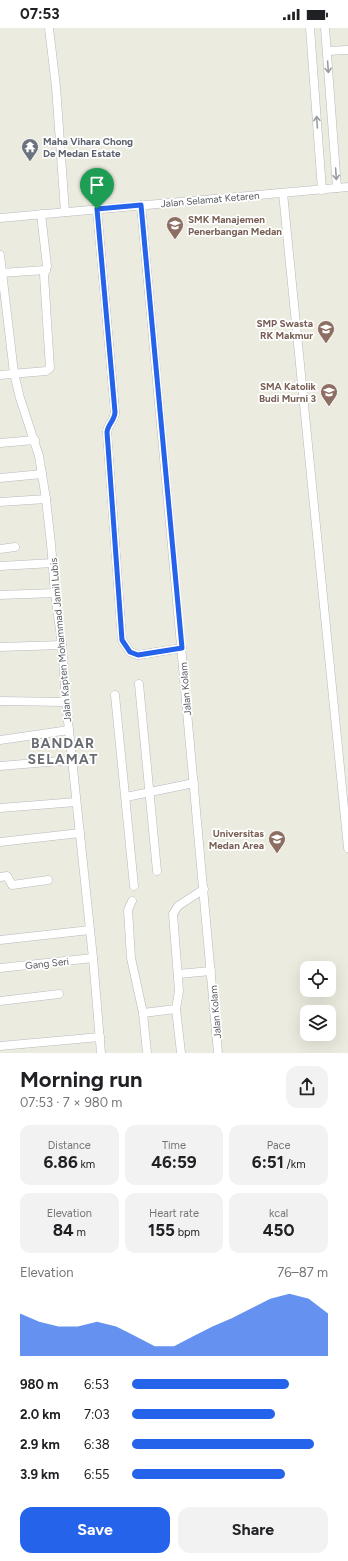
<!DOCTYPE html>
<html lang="en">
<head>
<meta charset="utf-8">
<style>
	:root { --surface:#fff; --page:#f2f2f2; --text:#202124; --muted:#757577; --accent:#2563eb }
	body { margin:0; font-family:Figtree,sans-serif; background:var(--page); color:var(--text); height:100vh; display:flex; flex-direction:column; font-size:15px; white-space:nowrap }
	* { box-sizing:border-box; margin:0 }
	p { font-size:13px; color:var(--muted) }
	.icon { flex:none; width:22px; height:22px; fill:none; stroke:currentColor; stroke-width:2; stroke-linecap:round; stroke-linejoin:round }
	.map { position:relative; height:1025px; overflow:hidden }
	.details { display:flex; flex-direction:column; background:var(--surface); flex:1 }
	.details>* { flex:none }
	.tools { position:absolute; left:300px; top:933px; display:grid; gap:8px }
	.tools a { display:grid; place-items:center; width:36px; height:36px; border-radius:8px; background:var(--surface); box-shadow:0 4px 16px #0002; font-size:20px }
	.pin { position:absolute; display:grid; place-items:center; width:34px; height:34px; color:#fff; margin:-41px -17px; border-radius:50% 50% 50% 0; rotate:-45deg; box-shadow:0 0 4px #0007 }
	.pin .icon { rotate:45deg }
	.round { display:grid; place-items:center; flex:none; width:42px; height:42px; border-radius:12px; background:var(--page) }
	.summary { display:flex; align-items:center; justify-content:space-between; height:68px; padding:0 20px }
	h1 { font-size:22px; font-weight:700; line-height:30px }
	.metrics { display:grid; grid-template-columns:repeat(3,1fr); gap:6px; height:68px; padding:4px 20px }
	.metrics div { display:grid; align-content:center; border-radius:10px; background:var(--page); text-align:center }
	.metrics b { font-size:17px; font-weight:700 }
	.metrics small { font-size:11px; font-weight:400 }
	.metrics p { font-size:11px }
	.chart { height:112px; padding:8px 20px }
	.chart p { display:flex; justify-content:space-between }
	.chart svg { width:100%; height:72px; margin-top:4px; fill:var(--accent); opacity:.7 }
	.button { display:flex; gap:8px; margin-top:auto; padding:8px 20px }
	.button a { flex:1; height:46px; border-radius:12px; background:var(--accent); color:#fff; font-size:16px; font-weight:700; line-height:46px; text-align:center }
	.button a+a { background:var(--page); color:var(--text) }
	ul { padding:0 20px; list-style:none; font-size:13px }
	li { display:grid; grid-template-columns:64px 48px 1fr; align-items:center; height:30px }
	li i { height:10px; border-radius:5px; background:var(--accent) }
	.status { display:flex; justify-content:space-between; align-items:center; height:28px; padding:0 20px; background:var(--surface); direction:ltr }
	.status svg { height:11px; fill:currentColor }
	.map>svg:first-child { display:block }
</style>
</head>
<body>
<div class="status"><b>07:53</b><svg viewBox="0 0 49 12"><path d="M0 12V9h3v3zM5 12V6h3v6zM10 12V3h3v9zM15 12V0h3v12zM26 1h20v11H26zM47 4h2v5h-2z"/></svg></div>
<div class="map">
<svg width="348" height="1025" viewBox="0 0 348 1025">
	<rect width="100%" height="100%" fill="#ecebdf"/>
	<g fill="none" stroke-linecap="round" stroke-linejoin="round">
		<defs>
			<g id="minor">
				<polyline points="49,0 56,59 65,184"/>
				<polyline points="310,0 322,162"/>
				<polyline points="325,0 337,160"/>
				<polyline points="327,23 348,22"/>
				<polyline points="283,165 348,820"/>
				<polyline points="141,177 218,1025"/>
				<path d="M97,181L115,384C115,392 108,396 107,404L122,612L130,624L138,627L182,620"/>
				<polyline points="0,190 348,159"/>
				<polyline points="0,227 14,345 20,370 39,428 46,471 51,516 55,565 62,617 66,674 93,930 101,1025"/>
				<polyline points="0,245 46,242"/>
				<polyline points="0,347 46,343 50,340 44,247 47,238 41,186"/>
				<polyline points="0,415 35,412"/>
				<polyline points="0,450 42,446"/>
				<polyline points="0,474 46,471"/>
				<polyline points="0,521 15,519"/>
				<polyline points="0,538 53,535"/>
				<polyline points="0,567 55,565"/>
				<polyline points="0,619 62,617"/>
				<polyline points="139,656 157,843"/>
				<polyline points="115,667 134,858"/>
				<polyline points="0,673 66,674"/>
				<polyline points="0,712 69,702"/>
				<polyline points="0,738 72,732"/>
				<polyline points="126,769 194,755"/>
				<polyline points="0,780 76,774"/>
				<polyline points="0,814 80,805"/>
				<polyline points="0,849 7,848 12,857 48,852"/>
				<polyline points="132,873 128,882 131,930 143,985 147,1025"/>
				<polyline points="0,912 90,902"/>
				<polyline points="0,940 93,930"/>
				<polyline points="178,946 211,943"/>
				<polyline points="0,973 59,966"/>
				<polyline points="143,985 176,981"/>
				<polyline points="0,1018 100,1009"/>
				<polyline points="181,1025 176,981 179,963 173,886 178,878 204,861"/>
			</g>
		</defs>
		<use href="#minor" stroke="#b7b9bf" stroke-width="9"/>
		<use href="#minor" stroke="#fff" stroke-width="8"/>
	</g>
	<defs><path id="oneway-shaft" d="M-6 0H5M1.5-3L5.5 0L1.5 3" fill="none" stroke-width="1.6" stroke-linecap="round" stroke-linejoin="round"/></defs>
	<g stroke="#9b9da0">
		<use href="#oneway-shaft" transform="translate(328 39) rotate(86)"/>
		<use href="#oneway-shaft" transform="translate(317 94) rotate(-94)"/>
		<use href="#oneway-shaft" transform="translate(336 146) rotate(86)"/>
	</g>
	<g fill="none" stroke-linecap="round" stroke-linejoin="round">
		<defs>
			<path id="route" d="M141,177L182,620L138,627L130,624L122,612L107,404C108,396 115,392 115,384L97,181Z"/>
		</defs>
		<use href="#route" stroke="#fff" stroke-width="8"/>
		<use href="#route" stroke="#2563eb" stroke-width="5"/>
	</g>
	<defs>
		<symbol id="temple-pin" viewBox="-11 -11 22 30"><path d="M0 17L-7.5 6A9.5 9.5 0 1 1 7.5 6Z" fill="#6b7280" stroke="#fff"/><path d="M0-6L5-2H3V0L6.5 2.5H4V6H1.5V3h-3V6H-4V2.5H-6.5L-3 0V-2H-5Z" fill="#fff"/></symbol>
		<symbol id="school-pin" viewBox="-11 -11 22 30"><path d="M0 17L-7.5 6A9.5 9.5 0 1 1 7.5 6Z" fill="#8d6e63" stroke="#fff"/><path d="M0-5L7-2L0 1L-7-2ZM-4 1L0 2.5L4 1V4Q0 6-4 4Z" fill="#fff"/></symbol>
		<symbol id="university-pin" viewBox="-11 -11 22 30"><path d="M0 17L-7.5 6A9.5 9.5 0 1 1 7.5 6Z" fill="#8d6e63" stroke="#fff"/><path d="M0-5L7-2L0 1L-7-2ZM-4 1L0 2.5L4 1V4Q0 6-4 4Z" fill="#fff"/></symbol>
	</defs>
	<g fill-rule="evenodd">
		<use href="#temple-pin" x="20" y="109" width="20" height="27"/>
		<use href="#school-pin" x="165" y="187" width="20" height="27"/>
		<use href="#school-pin" x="316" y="291" width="20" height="27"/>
		<use href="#school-pin" x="319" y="354" width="20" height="27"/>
		<use href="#university-pin" x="267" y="801" width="20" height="27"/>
	</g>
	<g text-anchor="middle" stroke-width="3.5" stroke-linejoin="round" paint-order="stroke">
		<g font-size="10" font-weight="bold" fill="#5b616d" stroke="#fff" text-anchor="start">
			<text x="43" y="117">Maha Vihara Chong<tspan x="43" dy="12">De Medan Estate</tspan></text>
		</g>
		<g font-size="10" fill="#585b61" stroke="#fff">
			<text transform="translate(210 171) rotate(-5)" y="4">Jalan Selamat Ketaren</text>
			<text transform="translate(60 612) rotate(-95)" y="4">Jalan Kapten Mohammad Jamil Lubis</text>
			<text transform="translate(185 661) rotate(-95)" y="4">Jalan Kolam</text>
			<text transform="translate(47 935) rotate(-6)" y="4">Gang Seri</text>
			<text transform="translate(215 984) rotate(-95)" y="4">Jalan Kolam</text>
		</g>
		<g font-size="10" font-weight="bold" fill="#785e54" stroke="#fff" text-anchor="end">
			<text x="188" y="195" text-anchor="start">SMK Manajemen<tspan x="188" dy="12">Penerbangan Medan</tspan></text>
			<text x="313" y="299">SMP Swasta<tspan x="313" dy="12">RK Makmur</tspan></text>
			<text x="316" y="362">SMA Katolik<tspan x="316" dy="12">Budi Murni 3</tspan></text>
			<text x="264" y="809">Universitas<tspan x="264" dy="12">Medan Area</tspan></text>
		</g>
		<g font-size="14" font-weight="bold" letter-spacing="1" fill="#696d73" stroke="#fff">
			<text x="63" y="720">BANDAR<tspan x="63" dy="16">SELAMAT</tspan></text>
		</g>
	</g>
</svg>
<div class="tools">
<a><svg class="icon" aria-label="locate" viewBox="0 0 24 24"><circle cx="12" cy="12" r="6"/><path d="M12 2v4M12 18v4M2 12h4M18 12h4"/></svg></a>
<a><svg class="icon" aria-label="layers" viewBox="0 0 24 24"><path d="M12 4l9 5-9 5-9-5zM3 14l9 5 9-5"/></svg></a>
</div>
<div class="pin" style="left:97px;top:181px;background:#1e9e55"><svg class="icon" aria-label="arrive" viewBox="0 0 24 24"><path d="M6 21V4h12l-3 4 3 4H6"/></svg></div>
</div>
<section class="details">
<div class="summary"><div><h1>Morning run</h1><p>07:53 · 7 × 980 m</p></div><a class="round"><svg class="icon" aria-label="share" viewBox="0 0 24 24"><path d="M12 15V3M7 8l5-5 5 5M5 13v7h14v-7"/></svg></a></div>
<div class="metrics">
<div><p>Distance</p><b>6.86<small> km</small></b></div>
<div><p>Time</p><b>46:59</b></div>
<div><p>Pace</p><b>6:51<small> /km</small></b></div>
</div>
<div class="metrics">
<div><p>Elevation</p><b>84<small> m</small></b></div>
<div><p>Heart rate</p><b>155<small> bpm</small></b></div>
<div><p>kcal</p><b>450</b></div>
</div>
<div class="chart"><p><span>Elevation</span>76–87 m</p>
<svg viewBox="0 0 160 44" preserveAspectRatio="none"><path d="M0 44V18L10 23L20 26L30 26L40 23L50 26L60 32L70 38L80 38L90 32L100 26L110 21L120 15L130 9L140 6L150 9L160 18V44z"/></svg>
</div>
<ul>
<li><b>980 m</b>6:53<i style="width:80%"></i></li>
<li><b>2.0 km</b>7:03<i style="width:73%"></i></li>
<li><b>2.9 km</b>6:38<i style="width:93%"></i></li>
<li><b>3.9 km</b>6:55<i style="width:78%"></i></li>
</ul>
<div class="button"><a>Save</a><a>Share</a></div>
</section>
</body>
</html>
